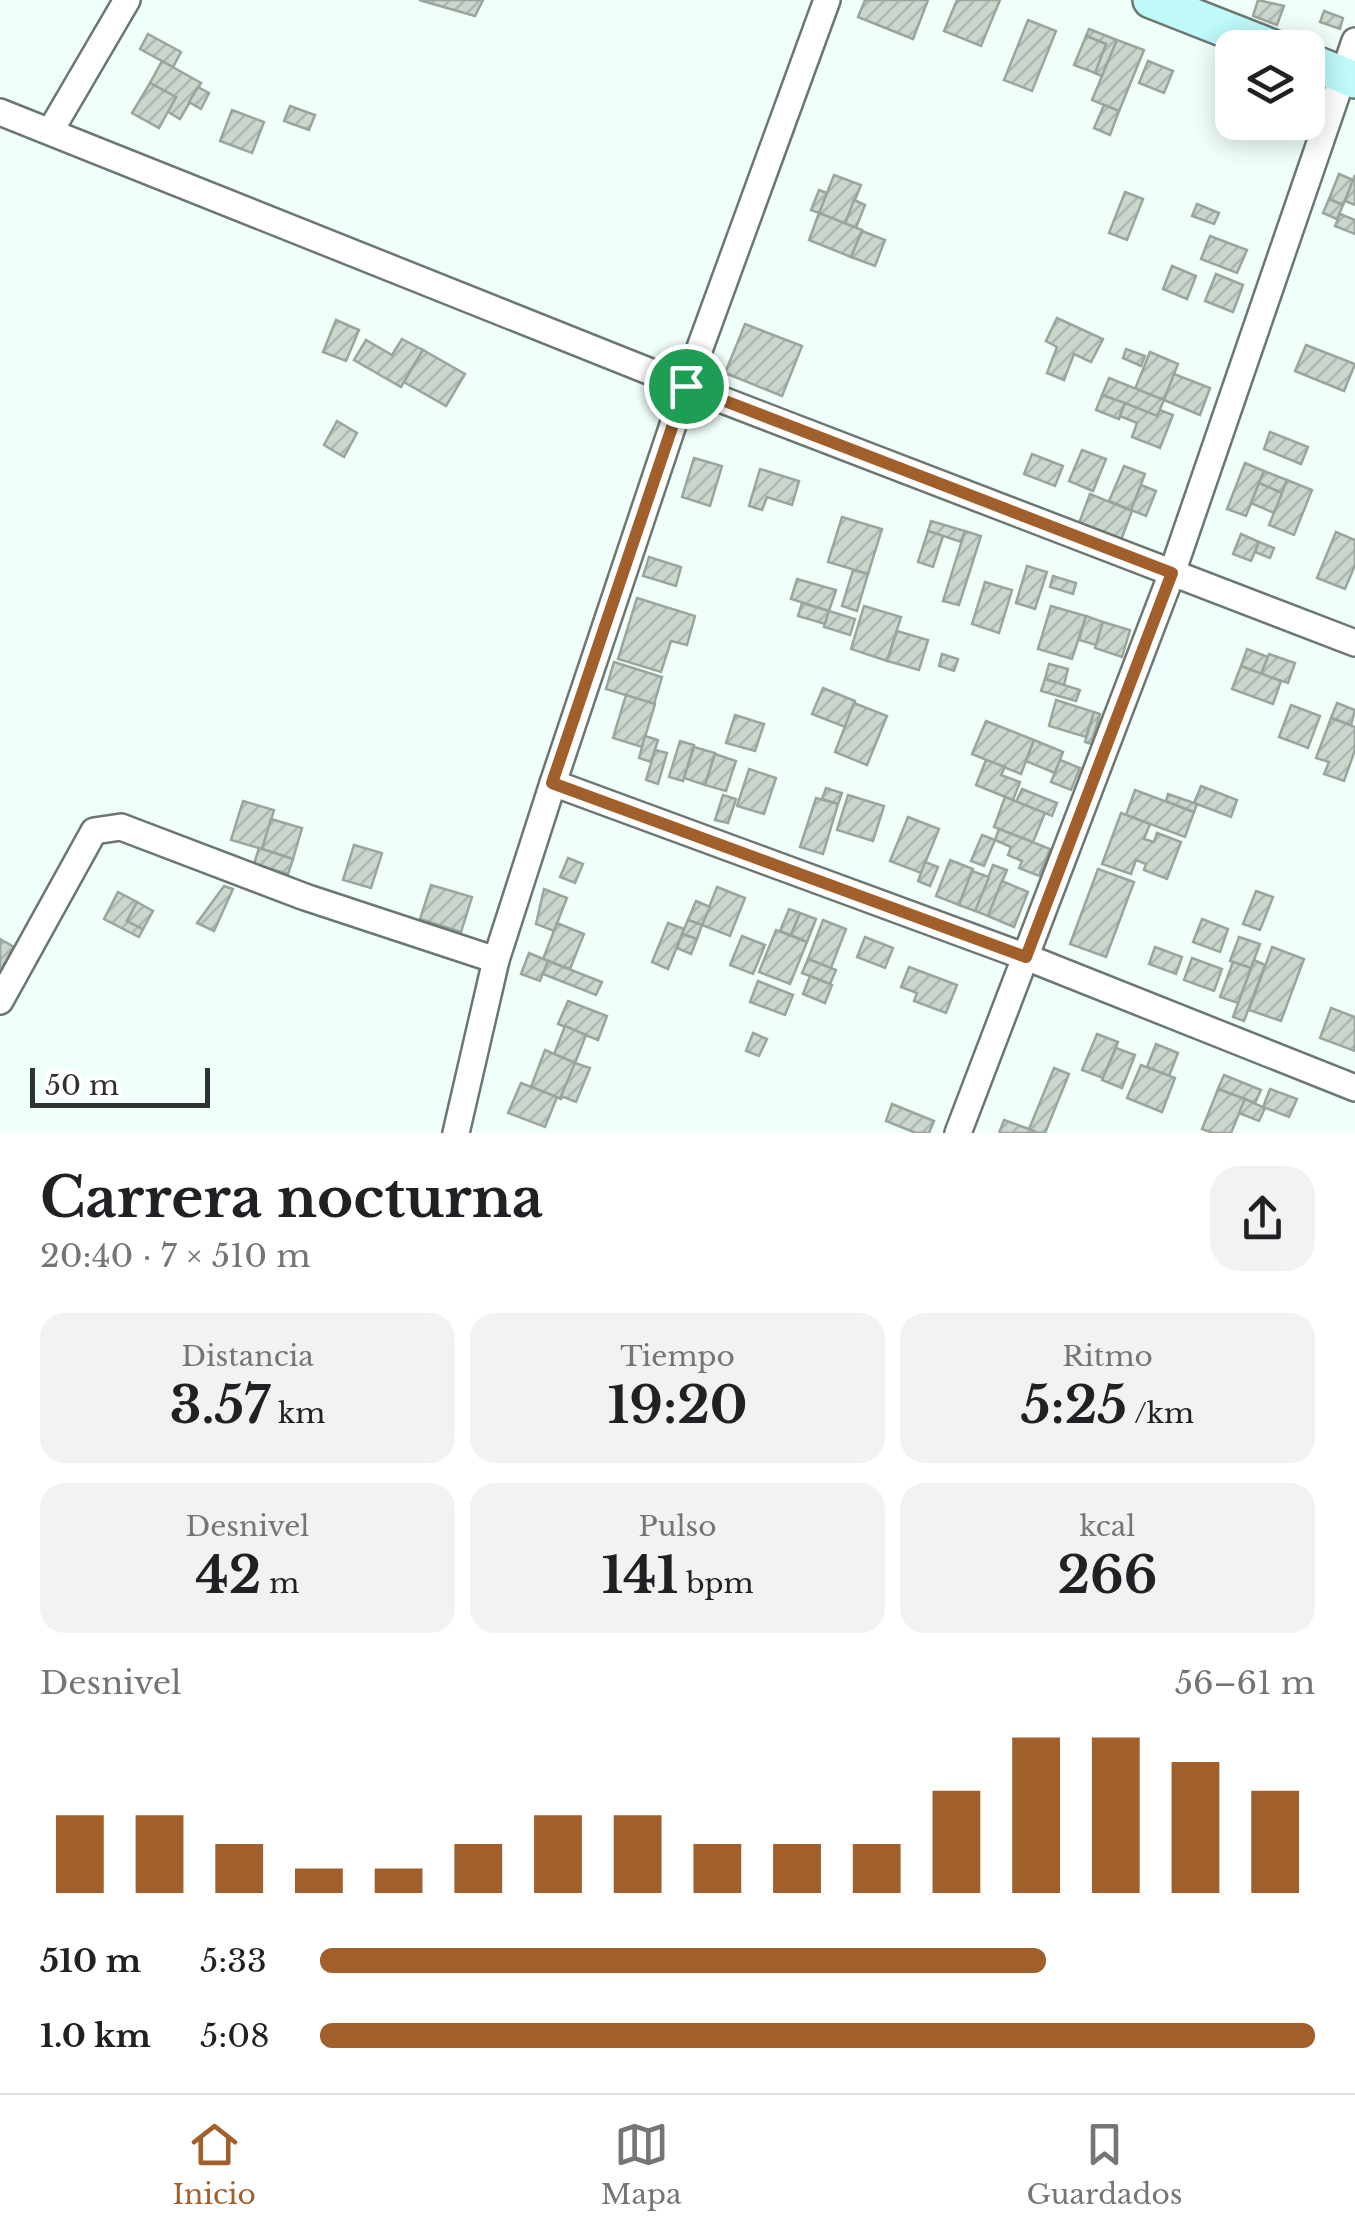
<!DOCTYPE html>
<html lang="es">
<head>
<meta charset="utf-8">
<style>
	:root { --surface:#fff; --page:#f2f2f2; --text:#202124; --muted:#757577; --line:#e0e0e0; --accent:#a1602b }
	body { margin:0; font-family:"Libre Baskerville",serif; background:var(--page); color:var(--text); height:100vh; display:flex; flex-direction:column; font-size:38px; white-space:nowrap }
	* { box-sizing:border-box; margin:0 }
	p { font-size:32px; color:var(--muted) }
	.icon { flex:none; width:55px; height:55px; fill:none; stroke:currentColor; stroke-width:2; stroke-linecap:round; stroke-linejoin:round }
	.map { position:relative; height:1133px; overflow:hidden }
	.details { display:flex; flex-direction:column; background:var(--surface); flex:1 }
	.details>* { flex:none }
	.fabs { position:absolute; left:1215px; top:30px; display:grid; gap:20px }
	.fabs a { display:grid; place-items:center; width:110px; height:110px; border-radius:20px; background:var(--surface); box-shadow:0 5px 25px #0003; font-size:50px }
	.scale { position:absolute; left:30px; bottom:25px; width:180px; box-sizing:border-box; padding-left:10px; border:5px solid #2e3331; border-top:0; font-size:28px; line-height:35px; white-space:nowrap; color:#2e3331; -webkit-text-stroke:8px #fff; paint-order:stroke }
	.pin { position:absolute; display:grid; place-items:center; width:85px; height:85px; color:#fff; margin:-42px; border:5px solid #fff; border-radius:50%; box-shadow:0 2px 10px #0007 }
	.round { display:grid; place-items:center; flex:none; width:105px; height:105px; border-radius:30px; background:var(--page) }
	.overview { display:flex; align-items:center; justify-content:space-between; height:170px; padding:0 40px }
	h1 { font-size:55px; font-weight:700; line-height:75px }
	.stats { display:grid; grid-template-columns:repeat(3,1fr); gap:15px; height:170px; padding:10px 40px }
	.stats div { display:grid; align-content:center; border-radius:25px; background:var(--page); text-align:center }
	.stats b { font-size:50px; font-weight:700 }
	.stats small { font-size:28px; font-weight:400 }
	.stats p { font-size:28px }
	.chart { height:280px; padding:20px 40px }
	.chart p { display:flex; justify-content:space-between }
	.chart svg { width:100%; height:180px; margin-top:10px; stroke:var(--accent); stroke-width:6 }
	ul { padding:0 40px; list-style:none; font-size:32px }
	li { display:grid; grid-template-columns:160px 120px 1fr; align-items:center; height:75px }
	li i { height:25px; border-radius:12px; background:var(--accent) }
	.tab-bar { display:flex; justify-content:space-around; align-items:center; height:140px; border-top:2px solid var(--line); background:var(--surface); font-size:28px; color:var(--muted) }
	.tab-bar a { display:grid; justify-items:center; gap:5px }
	.tab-bar .active { color:var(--accent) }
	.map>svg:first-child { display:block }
</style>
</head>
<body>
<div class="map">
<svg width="1355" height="1133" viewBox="0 0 1355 1133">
	<defs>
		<pattern id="building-hatch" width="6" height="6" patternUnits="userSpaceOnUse" patternTransform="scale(2.5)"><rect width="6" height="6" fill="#cbd6cc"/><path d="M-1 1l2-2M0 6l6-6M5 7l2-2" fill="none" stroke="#afb8b0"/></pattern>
	</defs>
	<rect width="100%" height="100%" fill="#f0fff9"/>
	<g fill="url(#building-hatch)" stroke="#9ba59c" stroke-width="2.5">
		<polygon points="419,0 483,0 475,16"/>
		<polygon points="865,0 928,0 913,39 858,17"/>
		<polygon points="957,0 1000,0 981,46 944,31"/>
		<polygon points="1258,0 1284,6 1277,25 1253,16"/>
		<polygon points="1324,11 1343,18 1340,29 1320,22"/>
		<polygon points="1028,20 1056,31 1032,91 1004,80"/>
		<polygon points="1089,29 1117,40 1102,76 1095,73 1106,44 1086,36"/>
		<polygon points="148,34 181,52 173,67 140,49"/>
		<polygon points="1086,36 1106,44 1095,73 1074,65"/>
		<polygon points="1117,40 1144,50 1119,111 1092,100"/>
		<polygon points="162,61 201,83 180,119 168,112 176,97 150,83"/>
		<polygon points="1148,61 1173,71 1164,93 1139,83"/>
		<polygon points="150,83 176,97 159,128 132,113"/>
		<polygon points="198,87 209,93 201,109 189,102"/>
		<polygon points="1104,105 1119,111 1110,135 1094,128"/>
		<polygon points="290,106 315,115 309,130 284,121"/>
		<polygon points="232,110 264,122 252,153 220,141"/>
		<polygon points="1339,174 1353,180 1343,205 1329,199"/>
		<polygon points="834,175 861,185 845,224 819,213"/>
		<polygon points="1355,175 1355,205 1345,201"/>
		<polygon points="819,190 827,193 819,213 811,210"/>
		<polygon points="1125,192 1143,199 1127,240 1109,233"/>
		<polygon points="1329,199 1343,205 1337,219 1323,213"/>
		<polygon points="854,200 865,205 856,228 845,224"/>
		<polygon points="1197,204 1219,213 1214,224 1192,216"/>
		<polygon points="819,213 862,230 851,257 809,240"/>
		<polygon points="1340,214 1355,220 1355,234 1335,226"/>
		<polygon points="862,231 885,240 875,266 851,257"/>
		<polygon points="1210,236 1247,250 1237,273 1201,259"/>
		<polygon points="1172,266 1196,276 1187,299 1163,289"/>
		<polygon points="1216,274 1243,285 1233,312 1205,301"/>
		<polygon points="1057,318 1103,339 1091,362 1074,354 1064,380 1047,373 1057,347 1046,341"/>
		<polygon points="336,320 359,330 346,361 323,352"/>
		<polygon points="745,324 802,346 782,396 725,373"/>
		<polygon points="402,339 423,350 401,387 354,360 366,340 392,355"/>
		<polygon points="1306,345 1355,364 1344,391 1295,371"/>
		<polygon points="1126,349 1145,356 1141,366 1123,358"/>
		<polygon points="423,350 465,374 446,406 404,382"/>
		<polygon points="1150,352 1178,364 1164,400 1135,389"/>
		<polygon points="1174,374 1210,388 1200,415 1164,400"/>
		<polygon points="1109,378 1164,400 1157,416 1102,395"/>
		<polygon points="1102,395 1125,403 1119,419 1096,410"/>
		<polygon points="1125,403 1157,416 1160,410 1173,415 1160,448 1132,437 1137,423 1120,416"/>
		<polygon points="337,421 357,433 344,457 324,445"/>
		<polygon points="1270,432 1308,447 1301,464 1264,449"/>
		<polygon points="1082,450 1106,459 1093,491 1069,481"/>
		<polygon points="1032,454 1063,466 1055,486 1024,474"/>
		<polygon points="694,458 722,466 710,506 682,497"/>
		<polygon points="1245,463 1264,471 1246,516 1227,509"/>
		<polygon points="1124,466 1145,474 1131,510 1109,501"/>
		<polygon points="760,469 799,481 792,505 767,497 762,510 749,506"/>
		<polygon points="1264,471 1287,480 1282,493 1259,483"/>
		<polygon points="1287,480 1312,490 1294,535 1269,525"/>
		<polygon points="1259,483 1282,493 1274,513 1251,503"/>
		<polygon points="1141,485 1156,491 1146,516 1131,510"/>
		<polygon points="1090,494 1132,511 1121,540 1079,523"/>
		<polygon points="842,517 882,529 868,574 828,562"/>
		<polygon points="931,521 965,531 961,542 928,531"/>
		<polygon points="928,531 943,536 933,567 918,562"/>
		<polygon points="965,531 981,536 959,605 943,601"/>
		<polygon points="1336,532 1355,540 1355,565 1345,589 1317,578"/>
		<polygon points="1241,534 1259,542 1251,561 1233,554"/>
		<polygon points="1259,542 1274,548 1270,558 1255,552"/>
		<polygon points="649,557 681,567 676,586 643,576"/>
		<polygon points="1027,566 1047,572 1035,609 1016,603"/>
		<polygon points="853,570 868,574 857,611 842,606"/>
		<polygon points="1053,576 1076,583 1073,594 1050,587"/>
		<polygon points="797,579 836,590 829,611 791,599"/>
		<polygon points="985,582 1012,590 999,633 972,624"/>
		<polygon points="637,598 695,616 687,645 671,641 661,672 618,659"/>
		<polygon points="802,603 829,611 825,624 798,616"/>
		<polygon points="864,606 901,617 887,661 851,649"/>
		<polygon points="1051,606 1086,616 1072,659 1038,649"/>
		<polygon points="829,611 855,619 850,635 824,627"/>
		<polygon points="1086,616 1103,622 1096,645 1079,640"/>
		<polygon points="1103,622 1130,630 1122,657 1095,648"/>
		<polygon points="897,631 928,640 919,670 887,661"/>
		<polygon points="1247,649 1268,657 1261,674 1241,666"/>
		<polygon points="942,654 958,659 954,671 939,666"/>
		<polygon points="1269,654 1295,663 1288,683 1261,674"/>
		<polygon points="614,662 662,677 654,704 606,689"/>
		<polygon points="1049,664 1068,669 1064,685 1045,679"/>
		<polygon points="1241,666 1281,681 1273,704 1232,689"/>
		<polygon points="1045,679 1080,690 1076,701 1041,691"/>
		<polygon points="823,688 855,701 845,727 812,714"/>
		<polygon points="626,695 655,704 642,747 613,738"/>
		<polygon points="1056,700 1094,712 1086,737 1049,726"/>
		<polygon points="854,703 887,716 867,765 835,752"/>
		<polygon points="1337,703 1355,710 1351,725 1331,718"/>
		<polygon points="1291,705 1320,716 1308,748 1279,737"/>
		<polygon points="1094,712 1100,714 1091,744 1085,742"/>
		<polygon points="735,715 764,724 755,751 726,743"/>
		<polygon points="1331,718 1355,727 1355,750 1344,781 1324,774 1329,762 1316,758"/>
		<polygon points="986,721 1034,740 1021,774 972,754"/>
		<polygon points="645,736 658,740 651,762 639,758"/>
		<polygon points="1034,740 1063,752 1055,773 1026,761"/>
		<polygon points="680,741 694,745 683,781 669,777"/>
		<polygon points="694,747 715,753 705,785 684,778"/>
		<polygon points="655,750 667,753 658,784 646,780"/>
		<polygon points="715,754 736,761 726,791 705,785"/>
		<polygon points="986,760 1005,767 1001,775 1020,782 1013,800 976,785"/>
		<polygon points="1060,760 1080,768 1071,790 1051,782"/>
		<polygon points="749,769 776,778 764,814 737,806"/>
		<polygon points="1201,786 1237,800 1231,817 1194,803"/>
		<polygon points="826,788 842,793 838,804 822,799"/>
		<polygon points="1022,789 1057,803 1052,816 1016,802"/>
		<polygon points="1135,790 1194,812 1185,837 1126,815"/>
		<polygon points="1168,794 1197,804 1194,812 1166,801"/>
		<polygon points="723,795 736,799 728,823 715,820"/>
		<polygon points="848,795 884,806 873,841 837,830"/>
		<polygon points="1005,797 1045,813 1033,842 994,827"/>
		<polygon points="816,798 838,804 823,854 800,847"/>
		<polygon points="243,801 274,810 262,849 231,840"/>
		<polygon points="1121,813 1150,824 1144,839 1154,842 1157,833 1181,842 1167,879 1144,870 1146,864 1136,860 1131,874 1102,864"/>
		<polygon points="908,817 939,829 921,873 890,861"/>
		<polygon points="271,819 302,828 293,859 262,849"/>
		<polygon points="999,829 1050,849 1039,876 1019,868 1022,861 1008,855 1011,847 995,840"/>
		<polygon points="982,835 995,840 984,866 971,861"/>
		<polygon points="354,845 382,853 371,888 343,880"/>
		<polygon points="259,848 293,859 288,874 254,864"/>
		<polygon points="568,858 583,864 575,883 560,877"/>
		<polygon points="950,860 973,869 959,905 936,896"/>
		<polygon points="925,862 938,867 930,886 918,881"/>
		<polygon points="993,865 1007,870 988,916 975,911"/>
		<polygon points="1098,869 1134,882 1106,957 1070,944"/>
		<polygon points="972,871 989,877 975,911 959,905"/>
		<polygon points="1002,881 1028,892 1014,927 988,916"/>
		<polygon points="431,885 472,897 461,932 420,919"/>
		<polygon points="224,886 233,889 214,931 197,923"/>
		<polygon points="717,887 745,898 730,936 702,925"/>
		<polygon points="544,889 567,898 554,931 536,924"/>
		<polygon points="1256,891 1273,897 1260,930 1243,924"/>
		<polygon points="118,892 137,902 127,921 143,929 139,937 104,919"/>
		<polygon points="696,901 710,907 702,925 688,920"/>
		<polygon points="137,902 153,911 143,929 127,921"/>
		<polygon points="789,909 800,913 791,935 780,931"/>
		<polygon points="800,913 816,919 807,942 791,935"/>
		<polygon points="1202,919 1228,929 1220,952 1193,942"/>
		<polygon points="688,920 702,925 697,939 682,934"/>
		<polygon points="823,920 846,929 831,968 808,959"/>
		<polygon points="557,923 584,934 570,969 543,959"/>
		<polygon points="668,923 684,929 668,969 652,962"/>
		<polygon points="776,930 807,942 790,984 759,972"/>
		<polygon points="682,934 697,939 691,954 677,948"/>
		<polygon points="742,936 765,945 753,974 730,965"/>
		<polygon points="865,937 893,948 885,968 857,957"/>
		<polygon points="1239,937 1260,944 1251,968 1230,961"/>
		<polygon points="0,939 14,947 0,971"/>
		<polygon points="1155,947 1182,957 1176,974 1149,964"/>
		<polygon points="1272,947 1304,959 1281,1021 1249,1010"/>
		<polygon points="529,953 548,961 540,981 521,974"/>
		<polygon points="1192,958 1222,969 1214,991 1184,980"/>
		<polygon points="808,959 836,970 830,984 802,973"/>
		<polygon points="1254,960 1265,965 1244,1021 1233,1017"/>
		<polygon points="548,961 602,982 596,995 543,974"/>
		<polygon points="1233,962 1251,968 1238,1003 1220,997"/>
		<polygon points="909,967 957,985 946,1013 914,1001 917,993 901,987"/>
		<polygon points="810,976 832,985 825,1003 803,994"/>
		<polygon points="758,981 793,995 785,1015 750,1002"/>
		<polygon points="568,1001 607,1016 598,1040 558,1024"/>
		<polygon points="1331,1008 1355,1017 1355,1051 1320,1038"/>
		<polygon points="565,1026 586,1035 575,1063 554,1054"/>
		<polygon points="753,1033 767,1039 759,1056 746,1051"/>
		<polygon points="1097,1034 1118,1042 1103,1078 1082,1070"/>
		<polygon points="1156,1044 1178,1053 1169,1076 1147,1067"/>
		<polygon points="1116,1048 1135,1055 1122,1088 1102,1080"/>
		<polygon points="545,1050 575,1063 561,1099 531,1087"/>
		<polygon points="575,1063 590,1068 576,1102 561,1096"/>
		<polygon points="1141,1065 1175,1078 1162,1112 1127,1098"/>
		<polygon points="1054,1068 1069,1074 1045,1133 1038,1133 1029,1129"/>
		<polygon points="1224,1075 1261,1090 1255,1103 1218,1089"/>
		<polygon points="521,1083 557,1097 545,1127 508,1113"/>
		<polygon points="1218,1089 1245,1099 1231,1133 1213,1133 1202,1129"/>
		<polygon points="1270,1089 1297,1099 1289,1117 1263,1107"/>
		<polygon points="1245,1099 1265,1108 1259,1121 1239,1113"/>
		<polygon points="892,1104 934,1121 929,1133 916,1133 886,1121"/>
		<polygon points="1004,1120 1029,1129 1038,1133 999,1133"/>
	</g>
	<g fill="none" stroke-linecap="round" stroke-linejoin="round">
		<defs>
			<g id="street">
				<polyline points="0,112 686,386 1355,643"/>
				<polyline points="51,130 127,0"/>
				<polyline points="553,783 1026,957 1355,1088"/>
				<polyline points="0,1001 94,831 121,827 305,897 496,960"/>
				<polyline points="456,1133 496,960 553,783 686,386 827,0"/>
				<polyline points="958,1133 1172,573 1355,41"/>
			</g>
			<g id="secondary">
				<polyline points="1151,0 1273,48"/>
				<polyline points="1308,61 1355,80"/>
			</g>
		</defs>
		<use href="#street" stroke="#6b7773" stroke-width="30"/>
		<use href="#secondary" stroke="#6b7773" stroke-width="40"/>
		<use href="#street" stroke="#fff" stroke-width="25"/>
		<use href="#secondary" stroke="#bff9f9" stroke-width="35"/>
	</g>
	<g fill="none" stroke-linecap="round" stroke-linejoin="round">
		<defs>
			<polygon id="route" points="686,386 1172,573 1026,957 552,783"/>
		</defs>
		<use href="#route" stroke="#fff" stroke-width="20"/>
		<use href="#route" stroke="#a1602b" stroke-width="12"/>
	</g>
</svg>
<div class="fabs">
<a><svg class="icon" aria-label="layers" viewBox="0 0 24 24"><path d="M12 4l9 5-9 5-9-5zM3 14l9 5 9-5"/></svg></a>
</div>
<div class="scale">50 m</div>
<div class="pin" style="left:686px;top:386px;background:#1e9e55"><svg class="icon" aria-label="arrive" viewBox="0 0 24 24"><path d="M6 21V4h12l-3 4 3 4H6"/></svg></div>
</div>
<section class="details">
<div class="overview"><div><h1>Carrera nocturna</h1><p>20:40 · 7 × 510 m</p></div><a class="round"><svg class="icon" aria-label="share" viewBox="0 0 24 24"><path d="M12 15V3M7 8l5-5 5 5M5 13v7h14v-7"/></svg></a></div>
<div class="stats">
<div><p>Distancia</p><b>3.57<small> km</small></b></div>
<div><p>Tiempo</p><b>19:20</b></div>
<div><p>Ritmo</p><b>5:25<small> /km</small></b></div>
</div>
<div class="stats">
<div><p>Desnivel</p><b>42<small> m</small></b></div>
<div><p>Pulso</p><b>141<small> bpm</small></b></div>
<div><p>kcal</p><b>266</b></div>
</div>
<div class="chart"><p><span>Desnivel</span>56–61 m</p>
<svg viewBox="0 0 160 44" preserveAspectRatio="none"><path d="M5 44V25M15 44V25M25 44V32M35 44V38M45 44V38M55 44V32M65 44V25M75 44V25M85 44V32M95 44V32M105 44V32M115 44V19M125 44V6M135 44V6M145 44V12M155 44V19"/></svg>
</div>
<ul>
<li><b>510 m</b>5:33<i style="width:73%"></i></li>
<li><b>1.0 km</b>5:08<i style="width:100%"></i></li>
</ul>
</section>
<nav class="tab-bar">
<a class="active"><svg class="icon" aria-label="home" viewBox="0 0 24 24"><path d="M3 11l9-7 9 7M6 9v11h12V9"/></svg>Inicio</a>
<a><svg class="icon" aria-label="map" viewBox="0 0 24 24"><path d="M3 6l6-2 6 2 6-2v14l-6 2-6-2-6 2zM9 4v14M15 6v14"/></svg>Mapa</a>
<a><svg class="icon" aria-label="saved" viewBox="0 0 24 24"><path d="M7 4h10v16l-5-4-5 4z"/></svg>Guardados</a>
</nav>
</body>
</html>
